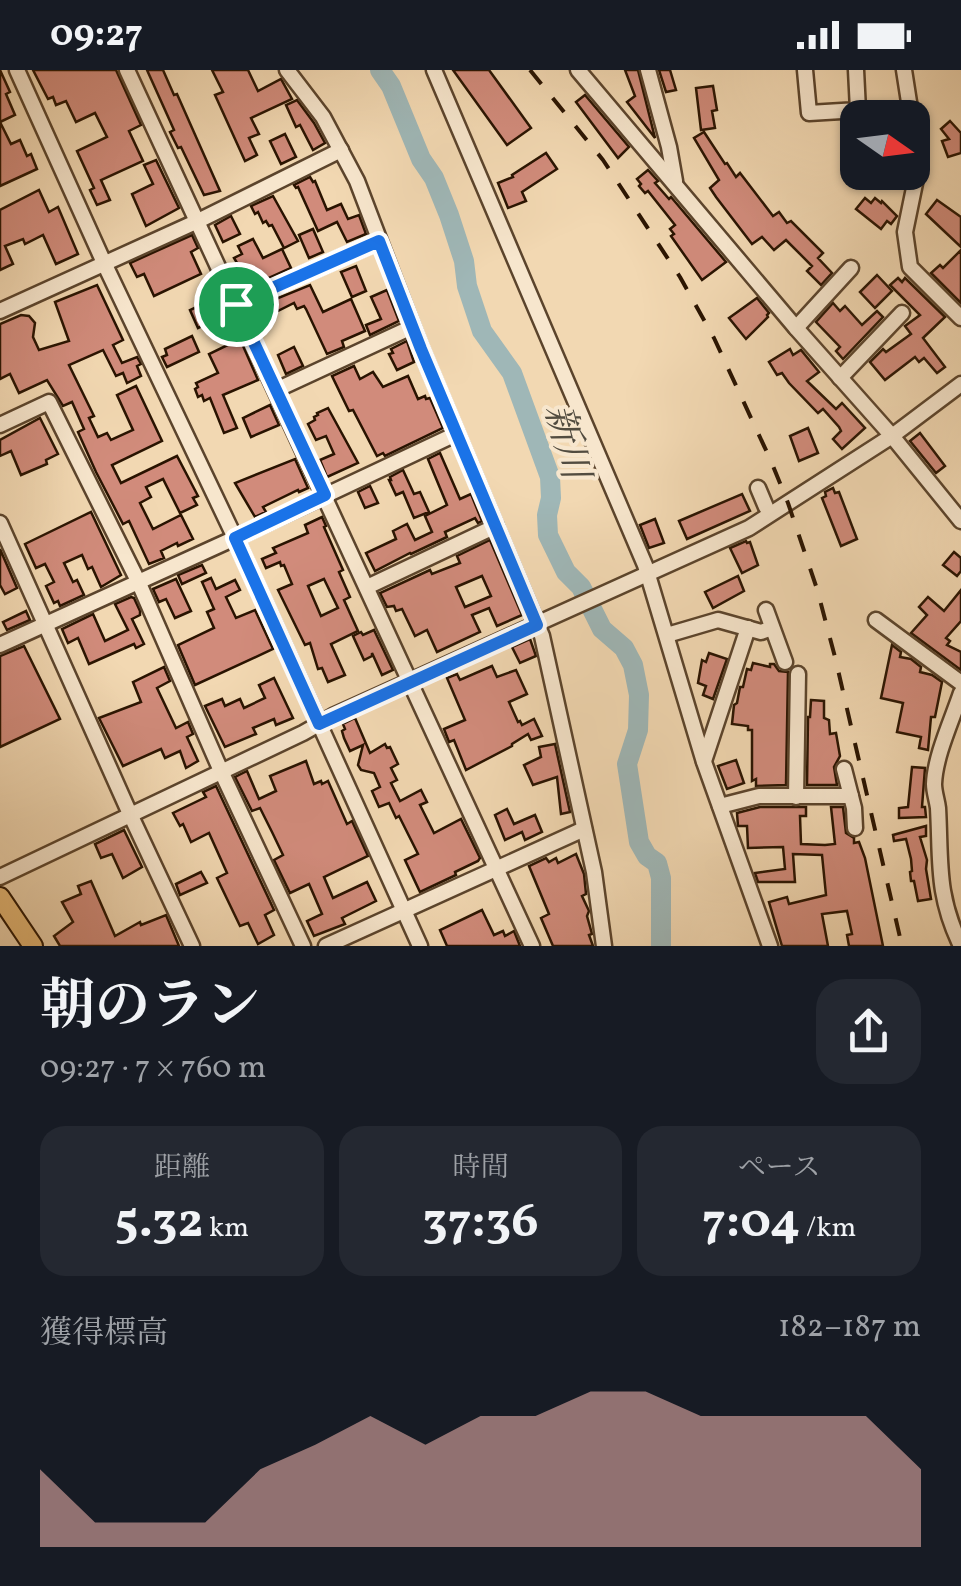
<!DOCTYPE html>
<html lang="ja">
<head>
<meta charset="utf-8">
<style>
	:root { --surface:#171b24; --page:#242831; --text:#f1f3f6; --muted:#9ea1a6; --accent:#c59692 }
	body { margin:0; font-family:Vollkorn,"Noto Serif JP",serif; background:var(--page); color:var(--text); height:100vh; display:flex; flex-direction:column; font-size:38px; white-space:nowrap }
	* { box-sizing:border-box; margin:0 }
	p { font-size:32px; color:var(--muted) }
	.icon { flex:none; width:55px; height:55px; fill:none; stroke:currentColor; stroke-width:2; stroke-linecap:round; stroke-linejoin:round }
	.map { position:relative; height:876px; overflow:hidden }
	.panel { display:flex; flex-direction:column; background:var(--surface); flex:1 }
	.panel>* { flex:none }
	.needle { width:65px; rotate:104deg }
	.buttons { position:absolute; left:840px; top:30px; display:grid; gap:20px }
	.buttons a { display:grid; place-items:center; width:90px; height:90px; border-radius:20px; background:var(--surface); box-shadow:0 2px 8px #0004; font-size:50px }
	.pin { position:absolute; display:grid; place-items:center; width:85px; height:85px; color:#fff; margin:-42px; border:5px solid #fff; border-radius:50%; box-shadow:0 2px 10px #0007 }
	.round { display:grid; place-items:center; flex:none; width:105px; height:105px; border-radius:30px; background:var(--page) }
	.head { display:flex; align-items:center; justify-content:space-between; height:170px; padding:0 40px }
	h1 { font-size:55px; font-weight:700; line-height:75px }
	.figures { display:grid; grid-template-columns:repeat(3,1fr); gap:15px; height:170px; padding:10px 40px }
	.figures div { display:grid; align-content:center; border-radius:25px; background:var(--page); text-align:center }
	.figures b { font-size:50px; font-weight:700 }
	.figures small { font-size:28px; font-weight:400 }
	.figures p { font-size:28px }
	.chart { height:280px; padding:20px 40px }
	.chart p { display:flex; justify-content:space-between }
	.chart svg { width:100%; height:180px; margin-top:10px; fill:var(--accent); opacity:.7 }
	.status { display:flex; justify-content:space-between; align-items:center; height:70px; padding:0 50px; background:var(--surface); direction:ltr }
	.status svg { height:28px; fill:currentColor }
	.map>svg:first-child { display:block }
</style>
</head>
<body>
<div class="status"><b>09:27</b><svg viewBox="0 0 49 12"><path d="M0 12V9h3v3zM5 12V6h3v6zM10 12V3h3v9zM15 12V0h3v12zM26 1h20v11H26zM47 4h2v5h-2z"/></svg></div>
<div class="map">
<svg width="961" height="876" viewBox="0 0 961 876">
	<rect width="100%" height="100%" fill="#f2d8b2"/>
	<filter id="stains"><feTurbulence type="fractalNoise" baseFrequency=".002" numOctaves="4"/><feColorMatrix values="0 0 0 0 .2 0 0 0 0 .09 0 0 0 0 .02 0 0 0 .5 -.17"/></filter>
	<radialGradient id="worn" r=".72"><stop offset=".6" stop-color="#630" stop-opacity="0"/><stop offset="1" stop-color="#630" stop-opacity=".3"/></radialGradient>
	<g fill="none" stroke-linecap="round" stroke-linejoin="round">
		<polyline stroke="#9fb7b7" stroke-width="20" points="380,0 391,16 421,89 434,108 449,145 464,191 467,216 482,261 512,303 550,407 551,428 547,445 548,465 566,502 581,517 602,559 624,578 633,595 639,625 638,660 627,694 639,772 647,786 657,793 661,808 661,876"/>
	</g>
	<g fill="#d18b7b" stroke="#291300" stroke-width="2.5" fill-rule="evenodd">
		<polygon points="0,0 10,22 6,24 15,45 0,52"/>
		<polygon points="33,0 116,0 141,55 129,61 143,91 101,110 110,130 97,135 90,120 94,118 77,81 107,67 95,43 76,52 66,31 56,35 53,27 48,29"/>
		<polygon points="147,0 163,0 174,25 177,24 220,121 204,125 181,77 178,78 170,62 174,60"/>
		<polygon points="212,0 248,0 258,21 281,9 292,29 251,48 259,64 249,68 257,85 245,91 215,25 223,22"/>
		<polygon points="453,0 489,0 531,58 507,75"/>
		<polygon points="625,0 638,0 655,68 627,32 635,26"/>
		<polygon points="659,0 670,0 676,20 666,22"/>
		<polygon points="713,16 717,40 712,41 715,58 701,60 696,18"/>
		<polygon points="585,25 629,77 618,88 576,32"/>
		<polygon points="297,30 314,53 325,73 313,80 300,55 296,57 286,35"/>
		<polygon points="950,51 961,63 961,83 948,87 942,71 949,69 941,59"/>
		<polygon points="0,52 11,74 20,70 27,86 31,84 37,99 0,116"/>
		<polygon points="704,62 725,94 727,93 736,107 740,103 773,146 779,142 787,153 791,151 823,183 818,188 832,203 821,215 807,201 812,196 786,170 774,180 762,167 752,174 716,127 710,118 719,110 694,68"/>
		<polygon points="285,64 296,87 281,94 270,71"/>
		<polygon points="546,83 557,99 522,122 526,131 508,138 498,113 513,107 512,105"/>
		<polygon points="156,90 179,138 146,156 132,124 153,114 144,95"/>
		<polygon points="648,100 658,111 655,113 669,129 671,127 726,192 702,210 671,166 674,164 670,159 675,155 648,121 645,123 639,116 641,114 637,109"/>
		<polygon points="310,107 313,112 315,111 327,140 341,134 348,149 359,145 366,164 347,172 337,152 318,161 298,117 296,118 294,115"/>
		<polygon points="39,120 49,142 58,137 78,184 56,194 43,165 25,174 23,169 5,176 13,194 0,200 0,140"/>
		<polygon points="273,126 298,171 284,178 272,155 269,156 266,151 263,153 258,142 255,144 251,136"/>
		<polygon points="865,128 871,133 875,128 881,133 882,131 897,146 891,154 887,151 881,159 856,139"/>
		<polygon points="937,130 961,147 961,177 926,144"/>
		<polygon points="231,146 240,164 223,172 215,155"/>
		<polygon points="313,159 323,182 309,188 299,165"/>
		<polygon points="192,165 198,178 191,182 201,204 154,226 144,204 137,207 130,193"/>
		<polygon points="253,169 263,188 282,179 291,198 251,216 234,188 242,184 238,176"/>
		<polygon points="961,180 961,233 931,203 940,195 943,198"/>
		<polygon points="356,196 366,221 352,227 341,202"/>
		<polygon points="877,205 892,221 875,238 860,222"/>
		<polygon points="898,208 902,212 905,208 945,247 923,268 945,297 937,303 924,288 919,292 915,287 885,310 870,292 883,279 886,282 911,264 905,256 920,245 890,215"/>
		<polygon points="97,215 123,270 113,275 122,293 137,287 141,294 137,296 141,306 127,313 123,303 116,306 103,280 69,295 94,346 89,348 98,367 107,363 111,370 133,360 117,325 136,316 162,371 112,395 121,413 177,386 198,426 193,428 197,435 180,443 163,409 146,417 151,427 140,433 153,459 181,445 193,469 178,476 177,473 161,481 164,488 149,494 129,451 123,454 96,402 78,362 84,359 72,332 63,336 47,310 19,323 10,304 0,309 0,254 21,245 29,246 35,253 33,267 39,280 69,271 55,232"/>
		<polygon points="310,215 323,242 351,229 365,261 342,271 344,277 327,284 306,239 304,236 297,239 294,233 264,248 267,256 259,260 251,239"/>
		<polygon points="387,220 399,251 370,265 366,255 381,249 371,227"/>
		<polygon points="757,228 769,243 767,245 768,247 746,269 729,248"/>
		<polygon points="205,233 213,251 198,258 190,240"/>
		<polygon points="833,233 840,241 845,236 862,255 877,241 883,247 843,289 836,281 840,277 816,252"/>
		<polygon points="192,266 199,282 167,297 162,287 167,285 165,279"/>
		<polygon points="240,269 258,310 223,325 237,358 224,363 210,328 204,331 202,325 198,327 195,319 198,317 196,313 218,303 209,284"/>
		<polygon points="407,271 414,292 397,300 389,284 393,283 391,279"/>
		<polygon points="294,277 303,296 286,304 278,285"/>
		<polygon points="790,279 793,285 801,280 819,302 807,311 836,339 842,333 865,358 842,379 833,369 841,361 839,357 823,339 818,343 789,313 782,303 777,305 769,292"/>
		<polygon points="354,296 360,309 373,302 383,317 408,306 418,329 425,326 426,329 430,328 443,358 385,386 383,383 377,386 353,340 349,341 332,306"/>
		<polygon points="270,335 279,355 251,367 243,348"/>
		<polygon points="328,338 358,393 327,407 320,390 334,384 326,366 316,370 308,354 315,350 314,347 318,345 317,343"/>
		<polygon points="40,348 58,384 46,390 47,394 21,405 11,381 0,386 0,370"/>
		<polygon points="808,358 818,383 799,391 790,366"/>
		<polygon points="920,363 945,396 936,403 910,371"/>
		<polygon points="440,383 460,429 471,424 482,451 478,453 475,448 445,462 447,467 411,484 410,483 375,501 366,483 396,469 393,461 407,454 415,470 432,462 425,446 447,435 428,389"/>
		<polygon points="295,389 308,418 299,422 298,420 263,437 266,442 255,447 235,413"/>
		<polygon points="403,400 414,424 420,422 429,442 414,448 403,422 396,425 389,410 391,410 390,407"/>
		<polygon points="370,416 378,433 365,438 358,422"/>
		<polygon points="833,418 835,423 839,422 857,469 841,476 822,428 826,426 825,422"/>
		<polygon points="742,424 750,441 687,469 679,451"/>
		<polygon points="91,442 121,505 101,517 92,497 88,499 82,485 64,493 73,512 77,510 84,525 60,536 58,531 54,533 46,516 54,512 45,494 36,498 25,474"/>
		<path d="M322,447L326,456L324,457L343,500L339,502L350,527L344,530L358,561L331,574L345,605L328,612L322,598L318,599L310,573L305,575L278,520L292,514L284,495L281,496L280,492L266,498L262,489L276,483L273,478L308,463L305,455ZM324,509L338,538L321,546L308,516Z"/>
		<polygon points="655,449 664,473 649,478 640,455"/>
		<path d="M490,470L522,545L497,556L489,538L472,545L480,562L437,582L427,560L415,566L402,539L396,541L394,536L387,537L380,523L430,500L432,504L460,493L457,486ZM482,506L491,526L465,537L456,517Z"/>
		<polygon points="746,471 747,473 750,472 758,495 742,503 730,478"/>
		<polygon points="0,479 17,518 5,524 0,515"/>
		<polygon points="954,482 961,488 961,501 957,506 943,495"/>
		<polygon points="202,495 206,503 182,514 178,505"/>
		<polygon points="738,506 744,521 713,538 705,522"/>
		<polygon points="211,508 216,519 235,510 240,520 226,527 236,548 255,540 273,579 195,615 178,575 214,558 207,542 214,539 202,512"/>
		<polygon points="176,509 191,541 175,548 166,529 159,532 153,519"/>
		<polygon points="961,520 961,551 946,568 950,571 947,575 961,582 961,600 911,563 927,545 919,537 928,527 944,541"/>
		<polygon points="131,527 134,528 140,541 140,545 132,549 144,574 136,578 134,574 89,594 78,568 68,573 62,559 93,544 105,571 128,560 115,534"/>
		<polygon points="26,541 30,550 7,560 3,552"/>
		<polygon points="374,560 393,600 382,605 372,583 372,586 364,590 353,566 361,562 363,565"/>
		<polygon points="530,569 536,586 520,593 512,577"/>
		<polygon points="892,575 901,582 900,587 911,589 921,597 920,602 932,605 942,612 935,647 931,647 928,680 919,678 921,667 897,662 903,633 881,628"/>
		<polygon points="24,576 60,649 0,677 0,586"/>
		<polygon points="709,583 727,589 713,629 703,625 706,616 698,613 702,590 706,592"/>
		<polygon points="753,593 770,597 770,594 774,594 779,601 788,602 786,715 756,716 756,709 752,711 752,660 748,660 748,656 732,654 734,635 737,633 740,617 743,617 747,599 751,600"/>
		<polygon points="492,596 497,607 516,600 527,624 509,632 518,652 520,651 522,655 534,649 542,666 531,670 528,664 512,674 512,676 466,700 454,670 449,672 444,659 465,650 447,608 457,604 460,610"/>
		<polygon points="164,597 170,611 157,618 176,658 188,652 193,664 187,667 198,691 186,698 180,681 165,688 161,679 123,696 99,648 141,632 133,612"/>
		<polygon points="274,608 293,648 276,655 274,649 253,658 256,664 225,677 205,636 222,629 225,636 240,629 244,638 265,628 259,615"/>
		<polygon points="811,630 824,631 824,648 829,650 830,664 836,663 840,686 834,697 837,715 807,715 808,647 810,647"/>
		<polygon points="355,648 370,683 385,674 387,678 390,677 398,694 391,698 397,710 391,713 400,731 421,720 427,732 420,735 434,763 461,749 480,788 478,791 455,802 456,805 420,822 405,790 418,784 399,746 396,748 389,733 379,737 372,721 380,717 374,703 361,700 358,695 363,675 350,681 344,668 342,661 345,659 343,654"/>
		<polygon points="555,674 570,742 561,744 557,707 533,715 524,695 541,687 539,677"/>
		<polygon points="736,690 744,713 727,719 718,696"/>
		<polygon points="306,691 314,714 321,711 322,714 328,711 347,754 352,751 368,786 324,807 333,828 367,812 376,831 342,848 345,854 314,866 307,851 322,844 309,814 290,823 274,790 283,785 272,762 260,738 252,741 235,707 247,701 259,729 276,721 270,706"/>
		<polygon points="912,697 925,698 922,737 925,737 926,747 899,748 899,738 908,737"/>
		<polygon points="216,716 274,840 265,845 274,865 258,874 248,853 240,856 217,808 227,803 209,763 191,772 183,754 180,756 173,743 206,727 203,722"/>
		<polygon points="806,737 806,746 800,746 801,774 825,775 835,774 831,737 843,737 846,763 854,768 854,773 859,772 865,788 883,876 849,876 847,865 852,864 847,841 822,844 828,876 782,876 769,832 787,827 789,834 826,825 822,785 793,784 795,812 758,812 755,803 785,799 783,777 748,778 747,756 738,756 737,743 760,737"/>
		<polygon points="507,739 514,754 535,745 542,762 525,770 522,762 505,770 495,745"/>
		<polygon points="926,756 926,766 920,767 927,790 926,799 931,829 918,831 914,811 911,811 910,802 912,801 911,789 906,769 894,771 893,765"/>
		<polygon points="124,760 142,797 123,808 112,784 101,788 95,774"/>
		<polygon points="576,784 584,804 586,824 582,826 589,841 587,846 592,864 589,865 593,876 553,876 541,848 549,844 529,796 546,788 549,792 556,788 558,793"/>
		<polygon points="201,802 207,813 180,825 176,814"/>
		<polygon points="91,811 115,866 140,852 141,855 166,845 179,876 60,876 54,866 73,852 62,832 81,824 78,816"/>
		<polygon points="482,840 494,865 503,861 505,866 514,861 520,876 447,876 440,860"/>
	</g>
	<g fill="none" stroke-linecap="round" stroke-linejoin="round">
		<defs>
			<g id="minor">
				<polyline points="17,0 105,195 235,468 420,876"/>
				<polyline points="127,0 532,876"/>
				<polyline points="287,0 323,47 357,111 421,279 542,566 594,802 604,876"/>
				<polyline points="434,0 645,495 704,692 770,876"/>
				<polyline points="578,0 796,258 892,366 961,451"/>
				<polyline points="648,0 669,77 675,111"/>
				<polyline points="805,0 809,43 858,40 856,0"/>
				<polyline points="904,0 909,32 919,72 920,89 905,162 910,197 961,248"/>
				<polyline points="236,234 379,171"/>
				<polyline points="0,241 198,151 341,80"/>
				<polyline points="796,258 851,198"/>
				<polyline points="840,308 902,243"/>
				<polyline points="276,320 412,257"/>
				<polyline points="0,355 49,332 138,511 221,701 303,876"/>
				<polyline points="758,418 766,437"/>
				<polyline points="0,453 130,744 192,876"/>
				<polyline points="367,517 496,456"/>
				<polyline points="766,540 785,592"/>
				<polyline points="876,550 961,613"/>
				<polyline points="667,565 718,550 761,562 772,558"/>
				<polyline points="0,575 235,468 456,364"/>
				<path d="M961,623C952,650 935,686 934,714C934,722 937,730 938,738C941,792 936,824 961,876"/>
				<polyline points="704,691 748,558"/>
				<polyline points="844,699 854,738 855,758"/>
				<polyline points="796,727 798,604"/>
				<polyline points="720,736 759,726 851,726"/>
				<polyline points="0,807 303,663 333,646 749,458 892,366 961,314"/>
				<polyline points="326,876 584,759"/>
			</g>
			<polyline id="major" points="0,827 33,876"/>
		</defs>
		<use href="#minor" stroke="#5b442c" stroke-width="19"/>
		<use href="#major" stroke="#291300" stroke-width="22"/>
		<use href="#minor" stroke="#f7e6cd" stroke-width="14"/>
		<use href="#major" stroke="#e9bc79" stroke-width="18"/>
		<polyline stroke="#291300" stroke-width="4" stroke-dasharray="18 18" stroke-linecap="butt" points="530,0 603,90 680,207 714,268 771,391 788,433 817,519 835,587 902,876"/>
	</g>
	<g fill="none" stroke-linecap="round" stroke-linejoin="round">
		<defs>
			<polygon id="route" points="379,171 421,279 537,555 319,654 235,468 325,425 236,234"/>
		</defs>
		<use href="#route" stroke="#fff" stroke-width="20"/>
		<use href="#route" stroke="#1a73e8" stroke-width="12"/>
	</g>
	<g text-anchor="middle" stroke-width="8" stroke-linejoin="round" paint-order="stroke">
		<g font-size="38" font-style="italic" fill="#524c40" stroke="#f7e6cd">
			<text transform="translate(568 371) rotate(75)" y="13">新川</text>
		</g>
	</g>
	<rect width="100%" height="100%" filter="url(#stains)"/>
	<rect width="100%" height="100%" fill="url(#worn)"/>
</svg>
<div class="buttons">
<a><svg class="needle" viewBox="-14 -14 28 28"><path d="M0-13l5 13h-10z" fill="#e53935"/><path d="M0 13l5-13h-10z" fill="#9ea1a6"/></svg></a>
</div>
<div class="pin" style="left:236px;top:234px;background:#1e9e55"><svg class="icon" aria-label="arrive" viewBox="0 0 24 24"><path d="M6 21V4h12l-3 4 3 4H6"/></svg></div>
</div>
<section class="panel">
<div class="head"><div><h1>朝のラン</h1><p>09:27 · 7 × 760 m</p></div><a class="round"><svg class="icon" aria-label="share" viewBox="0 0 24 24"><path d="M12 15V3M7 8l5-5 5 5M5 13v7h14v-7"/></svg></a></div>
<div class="figures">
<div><p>距離</p><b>5.32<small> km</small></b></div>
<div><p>時間</p><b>37:36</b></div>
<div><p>ペース</p><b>7:04<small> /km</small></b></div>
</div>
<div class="chart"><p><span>獲得標高</span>182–187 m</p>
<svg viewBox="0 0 160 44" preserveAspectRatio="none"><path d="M0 44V25L10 38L20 38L30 38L40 25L50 19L60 12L70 19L80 12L90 12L100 6L110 6L120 12L130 12L140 12L150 12L160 25V44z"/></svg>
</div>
</section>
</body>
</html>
